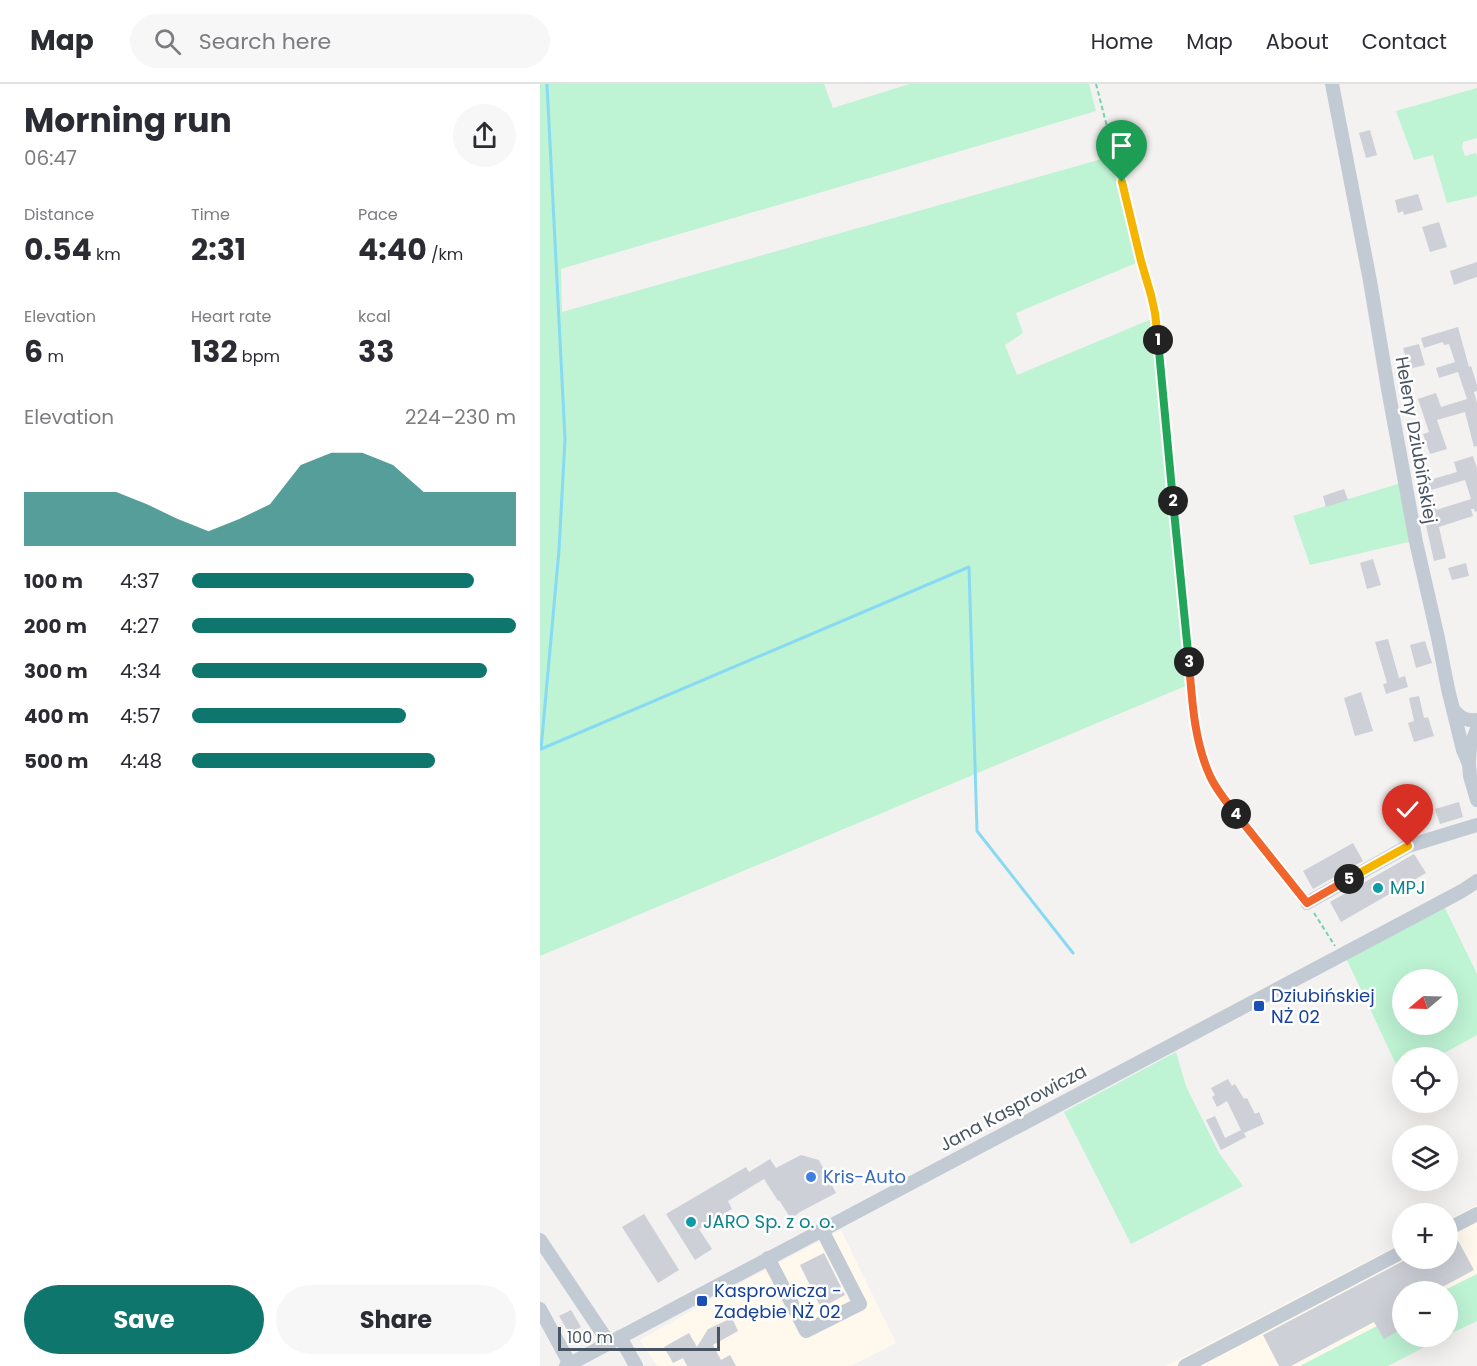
<!DOCTYPE html>
<html lang="en">
<head>
<meta charset="utf-8">
<style>
	:root { --surface:#fff; --page:#f7f7f7; --text:#2b2b33; --muted:#7c7c81; --line:#e1e1e2; --accent:#0f766e }
	body { margin:0; font-family:Poppins,sans-serif; background:var(--page); color:var(--text); height:100vh; display:flex; flex-direction:column; font-size:22px; white-space:nowrap }
	* { box-sizing:border-box; margin:0 }
	p { font-size:20px; color:var(--muted) }
	.icon { flex:none; width:33px; height:33px; fill:none; stroke:currentColor; stroke-width:2; stroke-linecap:round; stroke-linejoin:round }
	.map { position:relative; flex:1; overflow:hidden }
	.sheet { display:flex; flex-direction:column; background:var(--surface); width:540px }
	.sheet>* { flex:none }
	.needle { width:39px; rotate:251deg }
	.buttons { position:absolute; left:852px; top:885px; display:grid; gap:12px }
	.buttons a { display:grid; place-items:center; width:66px; height:66px; border-radius:50%; background:var(--surface); box-shadow:0 6px 24px #0002; font-size:30px }
	.scale { position:absolute; left:18px; bottom:15px; width:162px; box-sizing:border-box; padding-left:6px; border:3px solid #485461; border-top:0; font-size:16px; line-height:21px; white-space:nowrap; color:#485461; -webkit-text-stroke:4px #fff; paint-order:stroke }
	.pin { position:absolute; display:grid; place-items:center; width:51px; height:51px; color:#fff; margin:-62px -26px; border-radius:50% 50% 50% 0; rotate:-45deg; box-shadow:0 0 6px #0007 }
	.pin .icon { rotate:45deg }
	.km { position:absolute; width:30px; height:30px; margin:-15px; border-radius:50%; background:#222; color:#fff; font-size:16px; line-height:30px; text-align:center }
	.round { display:grid; place-items:center; flex:none; width:63px; height:63px; border-radius:32px; background:var(--page) }
	.headline { display:flex; align-items:center; justify-content:space-between; height:102px; padding:0 24px }
	h1 { font-size:33px; font-weight:700; line-height:45px }
	.figures { display:grid; grid-template-columns:repeat(3,1fr); gap:9px; height:102px; padding:6px 24px }
	.figures div { display:grid; align-content:center }
	.figures b { font-size:30px; font-weight:700 }
	.figures small { font-size:16px; font-weight:400 }
	.figures p { font-size:16px }
	.chart { height:168px; padding:12px 24px }
	.chart p { display:flex; justify-content:space-between }
	.chart svg { width:100%; height:108px; margin-top:6px; fill:var(--accent); opacity:.7 }
	.button { display:flex; gap:12px; margin-top:auto; padding:12px 24px }
	.button a { flex:1; height:69px; border-radius:36px; background:var(--accent); color:#fff; font-size:24px; font-weight:700; line-height:69px; text-align:center }
	.button a+a { background:var(--page); color:var(--text) }
	ul { padding:0 24px; list-style:none; font-size:20px }
	li { display:grid; grid-template-columns:96px 72px 1fr; align-items:center; height:45px }
	li i { height:15px; border-radius:8px; background:var(--accent) }
	header { display:flex; align-items:center; gap:36px; box-sizing:border-box; height:84px; padding:0 30px; background:var(--surface); border-bottom:2px solid var(--line) }
	header strong { font-size:28px }
	nav { display:flex; gap:33px; margin-inline-start:auto; font-size:21px }
	.search { width:420px; height:54px; background:var(--page); display:flex; align-items:center; gap:15px; box-sizing:border-box; padding:0 21px; border-radius:33px; color:var(--muted); font-size:22px }
	main { display:flex; flex:1; min-height:0 }
	.map>svg:first-child { display:block }
</style>
</head>
<body>
<header>
<strong>Map</strong>
<div class="search"><svg class="icon" aria-label="search" viewBox="0 0 24 24"><circle cx="10" cy="10" r="6"/><path d="M15 15l6 6"/></svg>Search here</div>
<nav><a>Home</a><a>Map</a><a>About</a><a>Contact</a></nav>
</header>
<main>
<section class="sheet">
<div class="headline"><div><h1>Morning run</h1><p>06:47</p></div><a class="round"><svg class="icon" aria-label="share" viewBox="0 0 24 24"><path d="M12 15V3M7 8l5-5 5 5M5 13v7h14v-7"/></svg></a></div>
<div class="figures">
<div><p>Distance</p><b>0.54<small> km</small></b></div>
<div><p>Time</p><b>2:31</b></div>
<div><p>Pace</p><b>4:40<small> /km</small></b></div>
</div>
<div class="figures">
<div><p>Elevation</p><b>6<small> m</small></b></div>
<div><p>Heart rate</p><b>132<small> bpm</small></b></div>
<div><p>kcal</p><b>33</b></div>
</div>
<div class="chart"><p><span>Elevation</span>224–230 m</p>
<svg viewBox="0 0 160 44" preserveAspectRatio="none"><path d="M0 44V22L10 22L20 22L30 22L40 27L50 33L60 38L70 33L80 27L90 11L100 6L110 6L120 11L130 22L140 22L150 22L160 22V44z"/></svg>
</div>
<ul>
<li><b>100 m</b>4:37<i style="width:87%"></i></li>
<li><b>200 m</b>4:27<i style="width:100%"></i></li>
<li><b>300 m</b>4:34<i style="width:91%"></i></li>
<li><b>400 m</b>4:57<i style="width:66%"></i></li>
<li><b>500 m</b>4:48<i style="width:75%"></i></li>
</ul>
<div class="button"><a>Save</a><a>Share</a></div>
</section>
<div class="map">
<svg width="937" height="1282" viewBox="0 0 937 1282">
	<rect width="100%" height="100%" fill="#f4f2f1"/>
	<g fill="#fef9ec">
		<polygon points="937,1121 937,1190 903,1207 862,1208 862,1229 760,1282 626,1282 862,1159 862,1174 908,1174 908,1136"/>
		<polygon points="301,1146 356,1259 311,1282 117,1282 100,1256 199,1200"/>
	</g>
	<g fill="#bef3d4" fill-rule="evenodd">
		<polygon points="0,0 284,0 293,24 369,0 549,0 556,27 21,185 22,228 569,73 601,177 476,229 483,249 465,261 477,291 614,234 619,246 648,601 0,872"/>
		<polygon points="937,4 937,54 923,58 922,63 925,72 936,69 937,73 937,112 907,119 893,71 874,76 856,27"/>
		<polygon points="861,399 873,457 770,481 753,432"/>
		<path d="M904,822L937,890V951L897,973L862,974V993L806,874ZM862,896H908V940H862Z"/>
		<polygon points="636,968 646,1002 679,1069 703,1102 591,1160 524,1028"/>
		<polygon points="937,1190 937,1237 908,1251 908,1208 903,1207"/>
		<polygon points="862,1229 862,1252 904,1253 848,1282 760,1282"/>
	</g>
	<g fill="none" stroke-linecap="round" stroke-linejoin="round">
		<polyline stroke="#88daf3" stroke-width="3" points="7,0 25,355 19,466 1,665 429,483 437,747 533,869"/>
	</g>
	<g fill="#cdd0d7" fill-rule="evenodd">
		<polygon points="830,46 837,71 826,74 819,49"/>
		<polygon points="878,110 883,126 864,131 863,127 858,129 855,116"/>
		<polygon points="899,138 907,163 890,168 882,143"/>
		<polygon points="937,178 937,193 914,201 910,187"/>
		<polygon points="918,243 929,283 931,282 937,301 937,307 934,308 937,319 937,362 934,363 925,328 897,336 907,365 890,370 883,350 889,348 878,315 896,309 901,323 927,315 918,288 899,294 896,284 915,278 909,260 904,261 903,258 884,264 881,254"/>
		<polygon points="879,260 885,281 869,285 863,264"/>
		<path d="M933,372L937,384V427L935,428L934,425H931L933,432L899,443L906,474L894,477L880,415L884,414L879,399L917,388L914,378ZM925,396L931,415L896,426L891,406Z"/>
		<polygon points="804,405 808,416 786,423 783,412"/>
		<polygon points="833,475 841,501 827,505 820,479"/>
		<polygon points="926,479 929,492 912,496 908,484"/>
		<polygon points="848,555 859,594 865,592 868,603 846,610 843,600 847,599 835,558"/>
		<polygon points="885,557 892,579 876,584 870,561"/>
		<polygon points="821,608 833,647 815,652 804,614"/>
		<polygon points="879,612 884,634 888,633 894,652 874,658 868,639 874,637 869,614"/>
		<polygon points="919,718 923,733 900,740 895,725"/>
		<polygon points="813,759 823,777 773,805 763,787"/>
		<polygon points="874,770 886,789 801,838 790,818"/>
		<polygon points="688,995 692,1002 695,1000 704,1015 707,1014 715,1030 719,1028 724,1040 704,1049 706,1053 681,1066 666,1036 675,1032 685,1054 701,1046 687,1017 677,1023 672,1013 675,1011 671,1004"/>
		<polygon points="261,1071 279,1076 296,1109 260,1128 251,1135 239,1116 238,1117 224,1095 188,1117 192,1125 159,1145 172,1165 155,1176 126,1130 206,1083 209,1088 230,1075 236,1084"/>
		<polygon points="104,1130 139,1186 118,1199 82,1143"/>
		<polygon points="915,1151 934,1186 893,1208 862,1208 862,1224 852,1229 861,1243 857,1245 858,1247 844,1255 834,1238 751,1282 739,1282 723,1251 869,1174 908,1174 908,1154"/>
		<polygon points="284,1169 305,1211 281,1224 260,1181"/>
		<polygon points="31,1226 41,1243 29,1249 19,1232"/>
		<polygon points="192,1234 198,1247 173,1261 181,1276 190,1271 196,1282 147,1282 143,1274 133,1279 124,1263 149,1249 157,1263 168,1245"/>
	</g>
	<g fill="none" stroke-linecap="round" stroke-linejoin="round">
		<g stroke="#73d4a7" stroke-width="2" stroke-dasharray="4.5 3" stroke-linecap="butt">
			<polyline points="556,0 615,229 652,613 661,665 670,692 690,723 760,810"/>
			<polyline points="774,829 795,862"/>
		</g>
		<g stroke="#c2cbd4" stroke-width="14">
			<polyline points="792,0 830,197 848,305 876,458 898,554 908,605 923,666 929,680 930,692 937,716"/>
			<path d="M913,625C920,634 926,637 937,636"/>
			<polyline points="929,677 930,663 937,645"/>
			<polyline points="767,819 868,762 937,741"/>
			<polyline points="908,1145 937,1130"/>
			<polyline points="0,1156 69,1259"/>
			<polyline points="228,1174 266,1247 320,1220 282,1146"/>
			<polyline points="0,1225 30,1280"/>
			<polyline points="80,1253 96,1282"/>
			<polyline points="26,1282 860,840 922,807 937,797"/>
			<polyline points="645,1282 862,1168"/>
		</g>
	</g>
	<g fill="none" stroke-linecap="round" stroke-linejoin="round">
		<defs>
			<polyline id="split-1" points="582,98 601,177 611,211 615,229 618,256"/>
			<polyline id="split-2" points="618,256 633,417"/>
			<polyline id="split-3" points="633,417 649,578"/>
			<path id="split-4" d="M649,578C652,616 654,657 670,692C676,705 687,719 696,730"/>
			<polyline id="split-5" points="696,730 767,819 809,795"/>
			<polyline id="split-6" points="809,795 868,762"/>
		</defs>
		<use href="#split-1" stroke="#fff" stroke-width="12"/>
		<use href="#split-2" stroke="#fff" stroke-width="12"/>
		<use href="#split-3" stroke="#fff" stroke-width="12"/>
		<use href="#split-4" stroke="#fff" stroke-width="12"/>
		<use href="#split-5" stroke="#fff" stroke-width="12"/>
		<use href="#split-6" stroke="#fff" stroke-width="12"/>
		<use href="#split-1" stroke="#f5b400" stroke-width="8"/>
		<use href="#split-2" stroke="#22a559" stroke-width="8"/>
		<use href="#split-3" stroke="#22a559" stroke-width="8"/>
		<use href="#split-4" stroke="#f0652b" stroke-width="8"/>
		<use href="#split-5" stroke="#f0652b" stroke-width="8"/>
		<use href="#split-6" stroke="#f5b400" stroke-width="8"/>
	</g>
	<g fill="#0f9aa8" stroke="#fff" stroke-width="2">
		<circle cx="838" cy="804" r="6"/>
		<circle cx="151" cy="1138" r="6"/>
	</g>
	<g fill="#1a4fb4" stroke="#fff" stroke-width="2">
		<rect x="713" y="916" width="12" height="12" rx="3"/>
		<rect x="156" y="1211" width="12" height="12" rx="3"/>
	</g>
	<circle fill="#3f7fe0" stroke="#fff" stroke-width="2" cx="271" cy="1093" r="6"/>
	<g text-anchor="middle" stroke-width="5" stroke-linejoin="round" paint-order="stroke">
		<g font-size="18" fill="#485461" stroke="#fff">
			<text transform="translate(876 356) rotate(80)" y="6">Heleny Dziubińskiej</text>
			<text transform="translate(473 1024) rotate(-28)" y="6">Jana Kasprowicza</text>
		</g>
		<g font-size="18" fill="#0d838f" stroke="#fff" text-anchor="start">
			<text x="850" y="810">MPJ</text>
			<text x="163" y="1144">JARO Sp. z o. o.</text>
		</g>
		<g font-size="18" fill="#164399" stroke="#fff" text-anchor="start">
			<text x="731" y="918">Dziubińskiej<tspan x="731" dy="21">NŻ 02</tspan></text>
			<text x="174" y="1213">Kasprowicza -<tspan x="174" dy="21">Zadębie NŻ 02</tspan></text>
		</g>
		<g font-size="18" fill="#366cbe" stroke="#fff" text-anchor="start">
			<text x="283" y="1099">Kris-Auto</text>
		</g>
	</g>
</svg>
<div class="buttons">
<a><svg class="needle" viewBox="-14 -14 28 28"><path d="M0-13l5 13h-10z" fill="#e53935"/><path d="M0 13l5-13h-10z" fill="#7c7c81"/></svg></a>
<a><svg class="icon" aria-label="locate" viewBox="0 0 24 24"><circle cx="12" cy="12" r="6"/><path d="M12 2v4M12 18v4M2 12h4M18 12h4"/></svg></a>
<a><svg class="icon" aria-label="layers" viewBox="0 0 24 24"><path d="M12 4l9 5-9 5-9-5zM3 14l9 5 9-5"/></svg></a>
<a>+</a>
<a>−</a>
</div>
<div class="scale">100 m</div>
<div class="pin" style="left:582px;top:98px;background:#1e9e55"><svg class="icon" aria-label="arrive" viewBox="0 0 24 24"><path d="M6 21V4h12l-3 4 3 4H6"/></svg></div>
<div class="pin" style="left:868px;top:762px;background:#d93025"><svg class="icon" aria-label="check" viewBox="0 0 24 24"><path d="M5 12l5 5 9-10"/></svg></div>
<b class="km" style="left:618px;top:256px">1</b>
<b class="km" style="left:633px;top:417px">2</b>
<b class="km" style="left:649px;top:578px">3</b>
<b class="km" style="left:696px;top:730px">4</b>
<b class="km" style="left:809px;top:795px">5</b>
</div>
</main>
</body>
</html>
